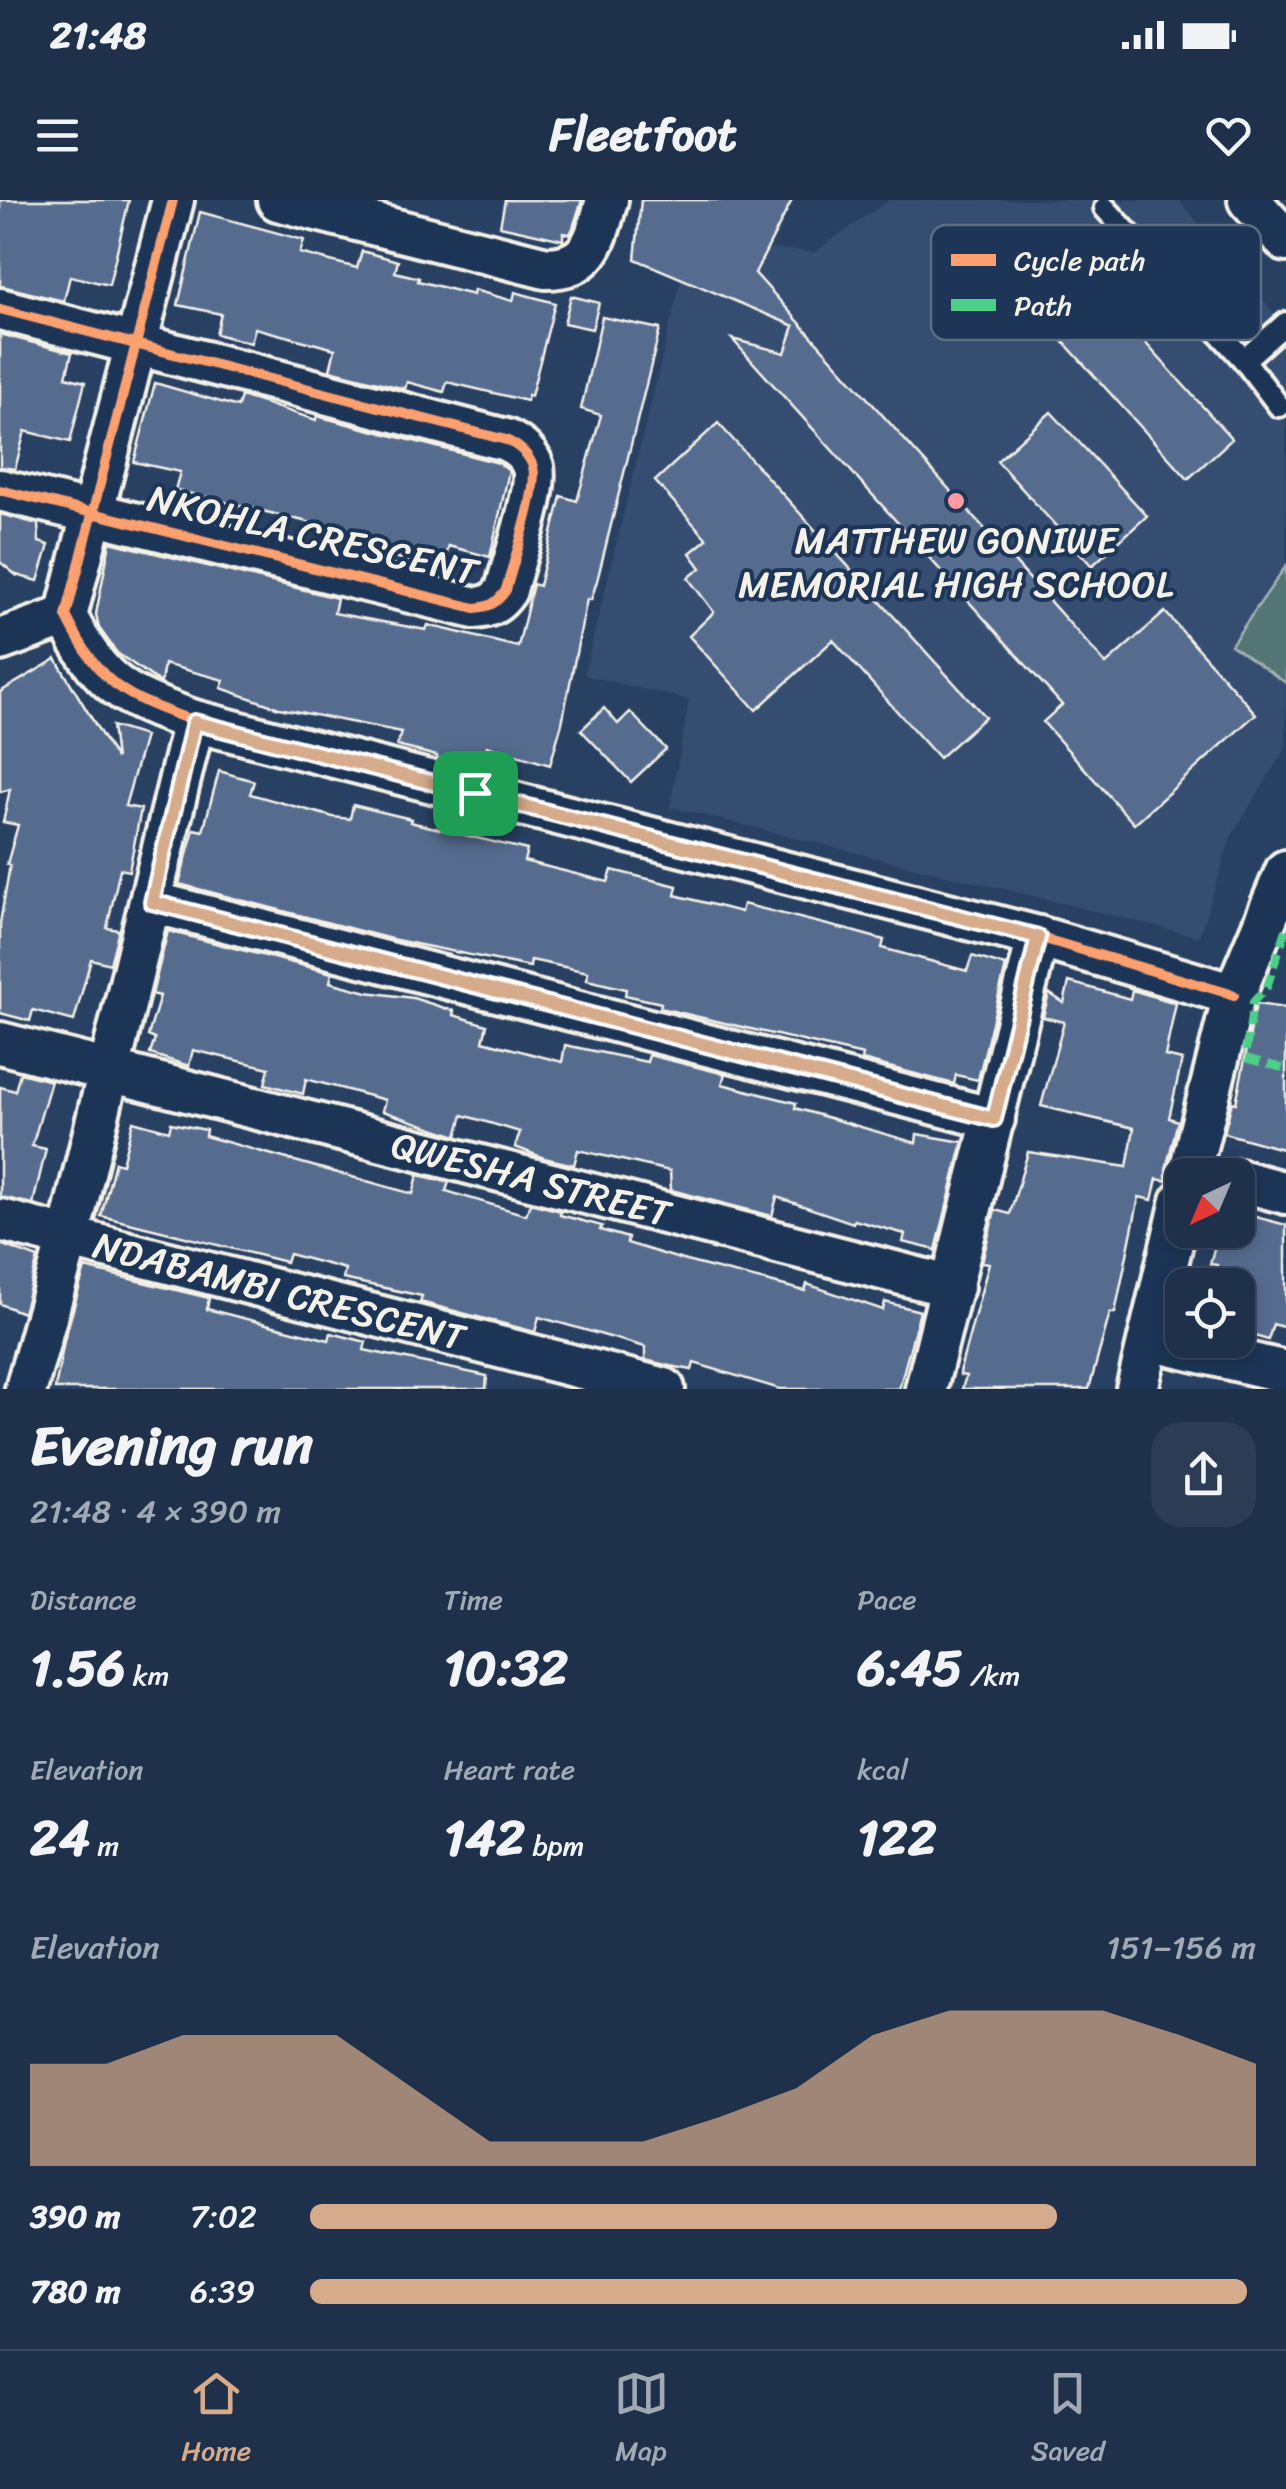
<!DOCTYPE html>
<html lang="en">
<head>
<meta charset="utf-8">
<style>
	:root { --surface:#1e304a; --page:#2b3c54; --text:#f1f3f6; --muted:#a1a9b5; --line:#3c4b62; --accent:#d6ab8b }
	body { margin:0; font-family:Sriracha,sans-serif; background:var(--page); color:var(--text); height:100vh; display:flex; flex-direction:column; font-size:38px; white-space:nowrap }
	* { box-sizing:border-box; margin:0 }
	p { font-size:32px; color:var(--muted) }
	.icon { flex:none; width:55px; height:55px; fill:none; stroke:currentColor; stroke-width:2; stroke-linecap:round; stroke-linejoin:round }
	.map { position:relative; height:1189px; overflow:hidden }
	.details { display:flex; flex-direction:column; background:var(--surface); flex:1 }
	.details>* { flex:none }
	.needle { width:65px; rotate:224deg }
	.fabs { position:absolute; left:1165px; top:958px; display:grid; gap:20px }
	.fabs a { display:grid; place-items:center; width:90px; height:90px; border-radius:20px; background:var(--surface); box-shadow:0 5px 15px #0003,0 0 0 2px var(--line); font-size:50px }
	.pin { position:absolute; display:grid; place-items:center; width:85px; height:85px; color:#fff; margin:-42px; border-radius:20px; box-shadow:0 5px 15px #0006 }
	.round { display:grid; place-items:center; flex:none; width:105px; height:105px; border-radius:30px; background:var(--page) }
	.overview { display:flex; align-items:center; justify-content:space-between; height:170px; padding:0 30px }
	h1 { font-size:55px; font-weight:700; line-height:75px }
	.figures { display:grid; grid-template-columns:repeat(3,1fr); gap:15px; height:170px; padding:10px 30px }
	.figures div { display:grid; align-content:center }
	.figures b { font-size:50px; font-weight:700 }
	.figures small { font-size:28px; font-weight:400 }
	.figures p { font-size:28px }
	.chart { height:280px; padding:20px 30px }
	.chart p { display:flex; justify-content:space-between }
	.chart svg { width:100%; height:180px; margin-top:10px; fill:var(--accent); opacity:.7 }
	ul { padding:0 30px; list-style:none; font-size:32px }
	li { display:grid; grid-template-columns:160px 120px 1fr; align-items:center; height:75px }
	li i { height:25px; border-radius:12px; background:var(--accent) }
	.status { display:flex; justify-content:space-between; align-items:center; height:70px; padding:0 50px; background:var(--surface); direction:ltr }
	.status svg { height:28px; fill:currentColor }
	header { display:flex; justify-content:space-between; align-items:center; height:130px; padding:0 30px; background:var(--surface); font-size:45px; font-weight:700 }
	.tab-bar { display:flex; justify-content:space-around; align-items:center; height:140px; border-top:2px solid var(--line); background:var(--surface); font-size:28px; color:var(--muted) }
	.tab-bar a { display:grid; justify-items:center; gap:5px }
	.tab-bar .on { color:var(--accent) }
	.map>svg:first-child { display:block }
</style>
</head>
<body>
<div class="status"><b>21:48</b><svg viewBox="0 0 49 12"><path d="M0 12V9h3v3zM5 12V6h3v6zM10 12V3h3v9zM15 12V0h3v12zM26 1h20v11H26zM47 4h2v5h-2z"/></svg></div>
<header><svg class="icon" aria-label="menu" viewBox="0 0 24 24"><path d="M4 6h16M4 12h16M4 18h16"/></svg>Fleetfoot<svg class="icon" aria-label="heart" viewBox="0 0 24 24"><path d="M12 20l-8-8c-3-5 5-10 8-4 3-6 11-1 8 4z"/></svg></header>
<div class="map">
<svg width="1286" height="1189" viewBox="0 0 1286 1189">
	<rect width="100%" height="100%" fill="#284062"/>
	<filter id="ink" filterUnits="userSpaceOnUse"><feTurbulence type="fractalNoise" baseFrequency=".01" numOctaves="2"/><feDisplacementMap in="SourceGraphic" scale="20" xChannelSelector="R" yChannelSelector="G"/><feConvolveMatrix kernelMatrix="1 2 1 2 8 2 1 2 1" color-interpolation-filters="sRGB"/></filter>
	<g filter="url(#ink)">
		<polygon fill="#364d70" points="889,0 1179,0 1286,127 1286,548 1231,637 1199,737 670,607 689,500 584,475 690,43 815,52"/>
		<polygon fill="#537576" stroke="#a4b3af" stroke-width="2.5" points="1286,366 1286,483 1231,445"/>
		<g fill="#566c8f" stroke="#f4f1e8" stroke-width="2.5">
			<polygon points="0,0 129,0 109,85 70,76 64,101 0,86"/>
			<polygon points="505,0 582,0 573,28 570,34 563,33 563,40 500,26"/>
			<polygon points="641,0 792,0 755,73 1106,464 1165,412 1256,514 1134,624 1043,522 1062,505 732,139 785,153 794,126 635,59"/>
			<polygon points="200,12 304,40 300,53 357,68 362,51 398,61 395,72 419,78 418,81 473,95 474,90 513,101 515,92 555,103 531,196 528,195 527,201 447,182 444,192 407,182 405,189 330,170 335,149 255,128 251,143 216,134 221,114 178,105"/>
			<polygon points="1077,67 1232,239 1188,279 1032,107"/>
			<polygon points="571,96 599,103 592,129 564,123"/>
			<polygon points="602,117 660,129 597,381 591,400 587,399 562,523 550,565 487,546 480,570 437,559 437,556 397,546 401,532 279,508 221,488 224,480 164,464 161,483 117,453 99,428 96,414 110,342 337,398 334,413 426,430 428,425 518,447 533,384 539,386 561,296 577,301 601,215 581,209"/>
			<polygon points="0,134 72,153 66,177 85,182 70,242 25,231 15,269 0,267"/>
			<polygon points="155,183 238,207 241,196 316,220 317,216 499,263 509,271 490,357 449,346 441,375 414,368 415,362 364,350 366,336 175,290 180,272 134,262"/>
			<polygon points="1051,212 1147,316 1092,366 997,261"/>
			<polygon points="718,223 985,517 939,558 833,440 756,510 689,436 714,412 688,378 701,368 690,353 707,339 655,281"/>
			<polygon points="0,314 38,324 39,342 49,345 38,381 16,375 0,362"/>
			<polygon points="56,459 116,559 112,526 145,536 125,606 141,609 129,671 120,669 107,728 119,730 110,764 91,759 74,821 33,810 30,821 0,813 0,723 10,665 7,664 18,625 3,622 10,589 0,592 0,492"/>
			<polygon points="604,508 618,524 630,512 666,549 631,582 581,530"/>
			<polygon points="219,571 254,581 250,594 333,617 350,619 353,605 411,619 410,622 527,650 524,661 608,682 612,670 677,686 675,695 741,712 743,704 848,730 884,740 882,748 967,771 972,756 1006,766 978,880 956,875 954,884 862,860 863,855 660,808 661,803 625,795 626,789 587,780 588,772 531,760 530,767 391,739 179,684 194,629 203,631"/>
			<polygon points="168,731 332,773 330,782 367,792 413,798 454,811 453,815 487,825 483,841 562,862 565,845 647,862 649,855 725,874 722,884 796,903 795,908 916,943 917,934 963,942 936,1050 903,1042 905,1034 854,1020 853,1023 777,997 772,1016 671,990 670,971 578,950 574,965 544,958 515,947 520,932 463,915 457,936 382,911 385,900 306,879 303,894 265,884 269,868 193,850 189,866 150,854 155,839 148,836 160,796 152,794"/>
			<polygon points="1069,782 1130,799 1132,790 1176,803 1165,856 1182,860 1169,918 1178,921 1166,969 1166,981 1157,979 1152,1000 1139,997 1115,1113 1110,1113 1089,1189 962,1189 966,1176 960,1175 961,1166 989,1063 982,1062 995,1010 1010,1014 1028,952 1127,967 1134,928 1041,906 1064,822 1043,817 1049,793 1064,803"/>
			<polygon points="1256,804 1286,808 1286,950 1224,933 1232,902 1236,903"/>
			<polygon points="20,873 51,881 32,946 46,949 33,1004 0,997 0,887 15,891"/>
			<polygon points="133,921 169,931 171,923 206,930 205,936 413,994 418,975 449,982 446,991 526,1015 530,1003 561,1011 560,1015 602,1026 600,1030 628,1038 627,1043 686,1061 805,1091 807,1084 883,1110 885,1102 920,1111 899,1189 780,1189 694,1163 692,1170 670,1166 645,1160 645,1147 539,1117 535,1132 420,1102 422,1096 343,1079 345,1069 289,1054 286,1062 101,1016 115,962 122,964"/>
			<polygon points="1241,1013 1286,1025 1286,1128 1273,1124 1268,1140 1238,1131 1238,1085 1212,1085 1217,1065 1210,1064 1219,1030 1238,1030"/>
			<polygon points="0,1044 38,1058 23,1113 0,1104"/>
			<polygon points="85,1068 209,1098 207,1109 329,1140 331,1133 366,1142 364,1150 487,1176 486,1189 55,1189 64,1141"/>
		</g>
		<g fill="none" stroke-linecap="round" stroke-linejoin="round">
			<defs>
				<g id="service">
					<polyline points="1105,8 1244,160 1286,123"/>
					<polyline points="1244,160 1279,206"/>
				</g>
				<g id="minor">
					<path d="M173,0L66,416C102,487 122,495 194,521L1038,737L1234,795"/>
					<path d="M278,0L546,68C592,68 596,38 607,0"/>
					<polyline points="1249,0 1286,41"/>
					<path d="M0,109L506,240C519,246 529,254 533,267C539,289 512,365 506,390C497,403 490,407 475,408L0,290"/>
					<polyline points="0,440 66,416"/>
					<polyline points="152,702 994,919"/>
					<path id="s1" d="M0,843L953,1087"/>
					<polyline points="1189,975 1234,795 1286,671"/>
					<polyline points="1238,980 1286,993"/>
					<path id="s2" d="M0,1020L664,1189"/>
					<polyline points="1149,1140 1286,1172"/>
					<polyline points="26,1189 69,1035 194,521"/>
					<polyline points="926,1189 1038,737"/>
					<polyline points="1137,1189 1182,1001"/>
				</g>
			</defs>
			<use href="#service" stroke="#f4f1e8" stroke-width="28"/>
			<use href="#minor" stroke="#f4f1e8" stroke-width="48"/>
			<use href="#service" stroke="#1d3557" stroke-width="20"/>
			<use href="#minor" stroke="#1d3557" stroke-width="40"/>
			<polyline stroke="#4dcf88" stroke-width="8" stroke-dasharray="15 8" stroke-linecap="butt" points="1286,730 1267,787 1253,802 1245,858 1286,869"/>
			<defs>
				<g id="cycleway">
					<path d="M173,0L66,416C102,487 122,495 194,521L1038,737L1234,795"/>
					<path d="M0,109L506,240C519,246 529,254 533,267C539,289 512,365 506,390C497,403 490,407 475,408L0,290"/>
				</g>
			</defs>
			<use href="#cycleway" stroke="#1d3557" stroke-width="16"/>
			<use href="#cycleway" stroke="#fca06f" stroke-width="10"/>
		</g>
	</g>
	<g fill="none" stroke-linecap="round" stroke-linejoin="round" filter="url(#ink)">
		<defs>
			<polygon id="route" points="194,522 1038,737 994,919 152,702"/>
		</defs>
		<use href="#route" stroke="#fff" stroke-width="20"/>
		<use href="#route" stroke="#d6ab8b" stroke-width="12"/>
	</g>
	<circle fill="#ff9aa2" stroke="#1d3557" stroke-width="4" cx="956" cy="301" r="10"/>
	<g text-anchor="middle" stroke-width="8" stroke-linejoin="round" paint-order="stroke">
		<g font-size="38" fill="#f4f1e8" stroke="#1d3557">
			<text transform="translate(313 335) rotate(13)" y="13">NKOHLA CRESCENT</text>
			<text dy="13" stroke="none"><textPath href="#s1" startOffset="548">QWESHA STREET</textPath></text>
			<text dy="13" stroke="none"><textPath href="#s2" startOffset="288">NDABAMBI CRESCENT</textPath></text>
		</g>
		<g font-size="38" fill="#f4f1e8" stroke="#1d3557">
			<text x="956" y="353">MATTHEW GONIWE<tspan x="956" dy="44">MEMORIAL HIGH SCHOOL</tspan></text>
		</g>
	</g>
	<rect x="931" y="25" width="330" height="115" rx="15" fill="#1d3557" stroke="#5e6d82" stroke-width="2.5"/>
	<rect x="951" y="54" width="45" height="12" fill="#fca06f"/>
	<rect x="951" y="99" width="45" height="12" fill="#4dcf88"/>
	<g font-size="28" fill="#f4f1e8">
		<text x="1014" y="70">Cycle path</text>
		<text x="1014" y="115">Path</text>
	</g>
</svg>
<div class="fabs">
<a><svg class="needle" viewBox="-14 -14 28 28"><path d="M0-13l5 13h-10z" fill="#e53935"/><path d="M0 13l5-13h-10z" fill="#a1a9b5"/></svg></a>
<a><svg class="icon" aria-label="locate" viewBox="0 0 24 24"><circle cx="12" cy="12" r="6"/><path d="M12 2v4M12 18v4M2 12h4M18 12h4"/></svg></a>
</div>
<div class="pin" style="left:475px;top:593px;background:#1e9e55"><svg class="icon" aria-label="arrive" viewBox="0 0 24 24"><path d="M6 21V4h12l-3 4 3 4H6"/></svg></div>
</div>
<section class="details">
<div class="overview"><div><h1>Evening run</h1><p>21:48 · 4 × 390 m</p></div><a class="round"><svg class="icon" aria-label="share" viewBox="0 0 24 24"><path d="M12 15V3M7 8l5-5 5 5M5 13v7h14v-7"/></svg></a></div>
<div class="figures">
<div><p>Distance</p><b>1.56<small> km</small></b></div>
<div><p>Time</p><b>10:32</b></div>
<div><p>Pace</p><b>6:45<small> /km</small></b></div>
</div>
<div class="figures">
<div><p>Elevation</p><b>24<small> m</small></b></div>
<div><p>Heart rate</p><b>142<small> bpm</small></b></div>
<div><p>kcal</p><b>122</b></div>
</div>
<div class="chart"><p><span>Elevation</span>151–156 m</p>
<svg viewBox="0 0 160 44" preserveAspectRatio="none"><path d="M0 44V19L10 19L20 12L30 12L40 12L50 25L60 38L70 38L80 38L90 32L100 25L110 12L120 6L130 6L140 6L150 12L160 19V44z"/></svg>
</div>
<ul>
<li><b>390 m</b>7:02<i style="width:79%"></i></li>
<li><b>780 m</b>6:39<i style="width:99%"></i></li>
</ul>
</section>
<nav class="tab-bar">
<a class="on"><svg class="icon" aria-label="home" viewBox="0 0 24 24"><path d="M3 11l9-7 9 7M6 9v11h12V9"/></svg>Home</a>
<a><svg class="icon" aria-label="map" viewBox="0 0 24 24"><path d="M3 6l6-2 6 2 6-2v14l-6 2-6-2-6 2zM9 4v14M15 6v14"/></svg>Map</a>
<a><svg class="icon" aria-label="saved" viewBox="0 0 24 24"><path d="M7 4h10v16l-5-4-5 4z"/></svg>Saved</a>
</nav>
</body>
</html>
